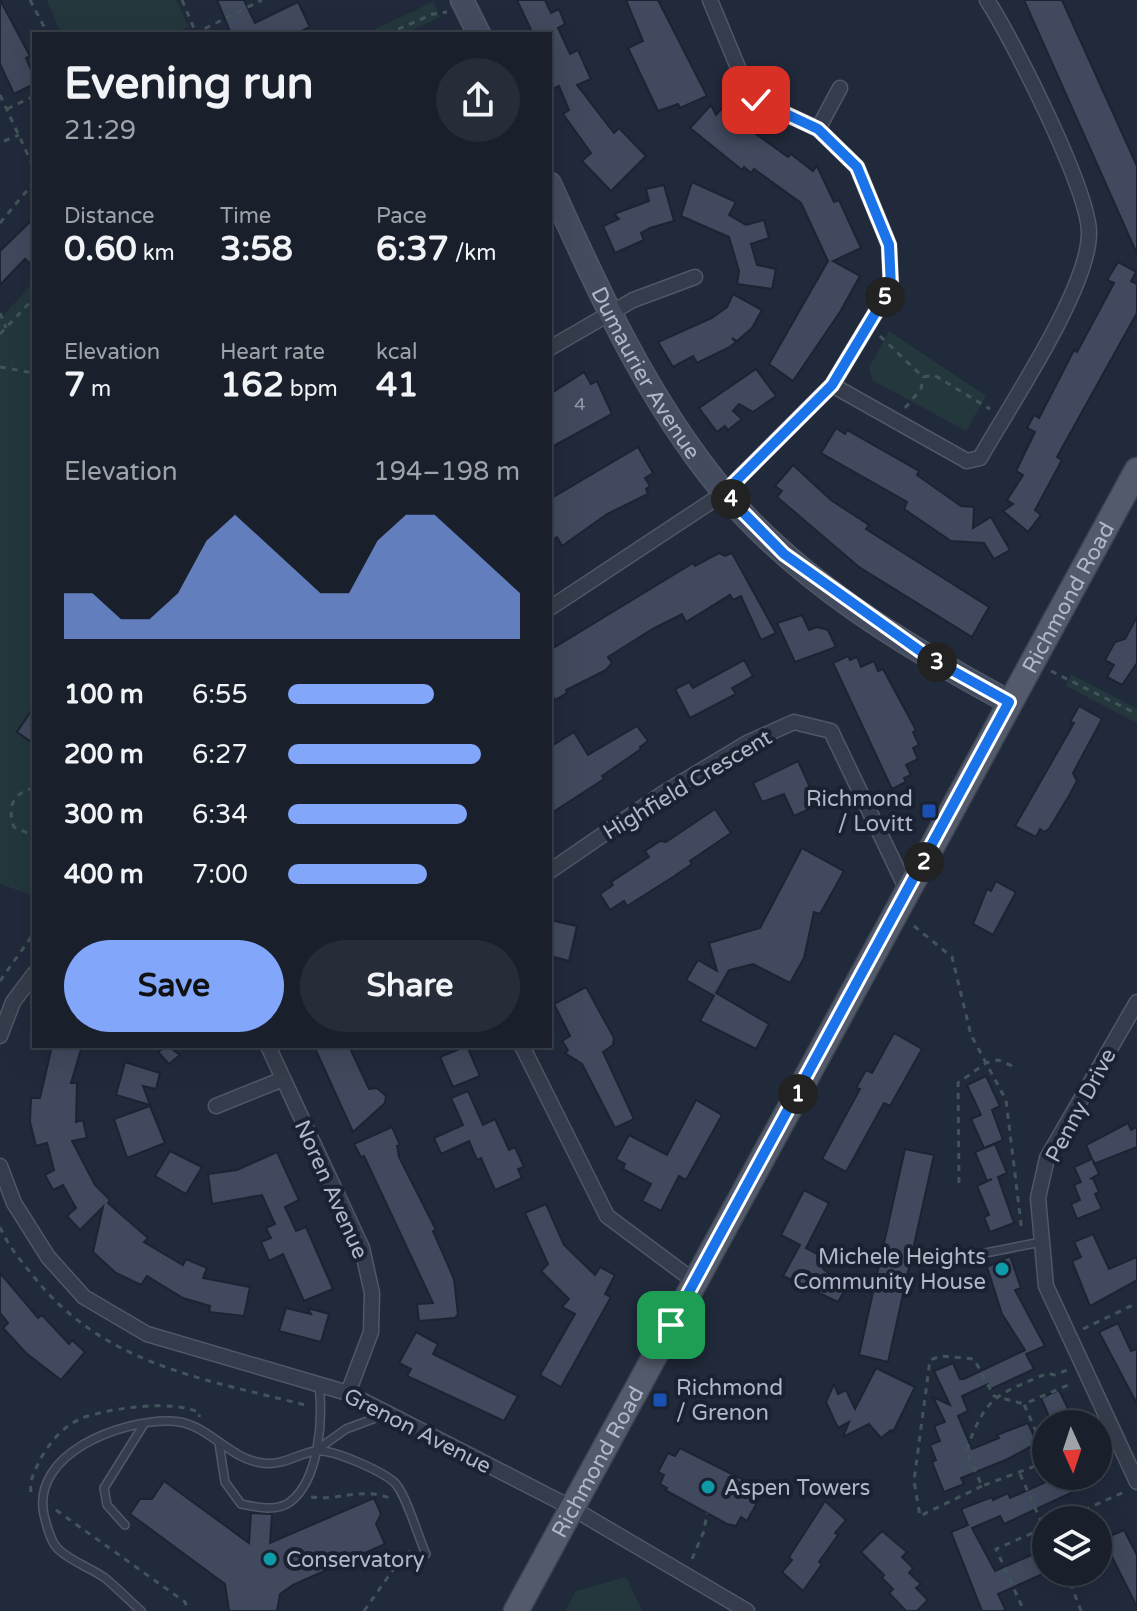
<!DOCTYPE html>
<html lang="en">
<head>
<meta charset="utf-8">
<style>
	:root { --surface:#19202c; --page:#262d38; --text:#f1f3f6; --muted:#9fa3a9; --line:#373e48; --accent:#82a6fa }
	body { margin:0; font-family:"Varela Round",sans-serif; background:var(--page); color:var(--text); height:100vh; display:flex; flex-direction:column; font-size:30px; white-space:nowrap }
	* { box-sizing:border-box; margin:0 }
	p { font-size:26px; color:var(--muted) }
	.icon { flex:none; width:44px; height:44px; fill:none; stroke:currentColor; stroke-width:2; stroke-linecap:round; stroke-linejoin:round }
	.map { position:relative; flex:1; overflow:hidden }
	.sheet { position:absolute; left:32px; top:32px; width:520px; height:1016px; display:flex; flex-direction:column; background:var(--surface); border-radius:0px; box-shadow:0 8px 32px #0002,0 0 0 2px var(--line) }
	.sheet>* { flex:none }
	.needle { width:52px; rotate:177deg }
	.buttons { position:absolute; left:1032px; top:1410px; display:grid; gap:16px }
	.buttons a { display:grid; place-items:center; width:80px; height:80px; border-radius:50%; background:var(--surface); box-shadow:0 8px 32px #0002,0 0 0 2px var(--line); font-size:40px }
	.pin { position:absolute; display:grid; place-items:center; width:68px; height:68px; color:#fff; margin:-34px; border-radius:16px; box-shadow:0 4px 12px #0006 }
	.km { position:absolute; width:40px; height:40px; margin:-20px; border-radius:50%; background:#222; color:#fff; font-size:22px; line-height:40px; text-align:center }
	.round { display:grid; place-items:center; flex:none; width:84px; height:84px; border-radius:42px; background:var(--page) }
	.headline { display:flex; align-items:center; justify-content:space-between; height:136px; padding:0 32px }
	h1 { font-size:44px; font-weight:800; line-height:60px }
	.figures { display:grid; grid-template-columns:repeat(3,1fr); gap:12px; height:136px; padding:8px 32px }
	.figures div { display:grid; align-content:center }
	.figures b { font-size:34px; font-weight:800 }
	.figures small { font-size:22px; font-weight:400 }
	.figures p { font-size:22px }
	.chart { height:224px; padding:16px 32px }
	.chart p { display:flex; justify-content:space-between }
	.chart svg { width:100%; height:144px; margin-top:8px; fill:var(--accent); opacity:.7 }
	.action { display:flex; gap:16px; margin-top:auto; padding:16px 32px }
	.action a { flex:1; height:92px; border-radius:48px; background:var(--accent); color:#111; font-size:32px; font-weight:800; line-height:92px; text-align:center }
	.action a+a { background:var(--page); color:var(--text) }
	ul { padding:0 32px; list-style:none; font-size:26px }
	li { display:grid; grid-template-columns:128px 96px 1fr; align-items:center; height:60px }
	li i { height:20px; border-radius:10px; background:var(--accent) }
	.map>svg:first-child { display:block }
</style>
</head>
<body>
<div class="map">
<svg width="1137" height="1611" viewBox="0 0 1137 1611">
	<rect width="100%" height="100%" fill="#212a3b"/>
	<g fill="#23373c">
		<polygon points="47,0 176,0 189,27 171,34 61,34"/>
		<polygon points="433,2 440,17 403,34 364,34"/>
		<polygon points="34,282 34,896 0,884 0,319"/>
		<polygon points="889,331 986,396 966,431 872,380 869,368"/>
		<polygon points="1071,674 1137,709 1137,723 1066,686"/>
		<polygon points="626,1577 642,1611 565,1611 576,1591"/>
	</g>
	<g fill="#40495d" stroke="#1c2332" stroke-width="2">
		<polygon points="0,0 30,56 26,58 34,77 34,84 14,94 0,64"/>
		<polygon points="217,0 244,0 255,23 298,2 310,27 295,34 231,34"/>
		<polygon points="517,0 545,0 551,13 559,9 565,24 558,28 570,54 578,50 591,79 577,85 614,133 619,128 646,156 611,191 582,161 591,153 563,114 569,110 559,86 550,90 550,34 533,34"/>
		<polygon points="626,0 658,0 707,96 680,108 678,104 658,111 628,48 643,41"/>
		<polygon points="1024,0 1062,0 1137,166 1137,254"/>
		<polygon points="711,105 716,115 721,109 739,127 742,124 788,157 791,154 813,171 817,166 834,202 839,200 861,248 833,261 860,276 840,312 793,381 769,364 828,261 801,203 754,169 751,173 744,167 742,170 690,128"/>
		<polygon points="692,182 736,202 729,215 746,225 764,220 769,238 751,244 757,265 776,269 772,289 737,284 739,271 729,237 681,216"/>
		<polygon points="664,185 674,221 650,228 641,233 644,240 615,253 603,226 619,219 614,214 649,201 646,189"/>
		<polygon points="34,218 34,267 25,259 0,285 0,251"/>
		<polygon points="1118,262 1136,272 1131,281 1137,284 1137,313 1057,457 1062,460 1035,510 1041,515 1028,532 1003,511 1013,504 1007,500 1023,475 1016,471 1035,432 1027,428 1034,415 1039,418 1074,350 1077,352 1114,283 1107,280"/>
		<polygon points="733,294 762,310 752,328 737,341 732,338 736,342 728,348 697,363 693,356 673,367 658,342 712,318 727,307"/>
		<polygon points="756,369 776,396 753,412 739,404 733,411 742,419 728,430 725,426 717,432 699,408"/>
		<polygon points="584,372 591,384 597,381 612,414 550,448 550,394"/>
		<polygon points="836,428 845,434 847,430 919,471 917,475 961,506 974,507 973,528 991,517 1010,550 994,559 984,543 951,541 904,509 907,502 821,453"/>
		<polygon points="638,447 653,473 645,478 650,486 646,489 648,494 607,514 562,546 557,537 550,541 550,499"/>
		<polygon points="793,465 831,500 869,525 866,529 989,607 972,637 859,567 777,497 782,491 775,486"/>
		<polygon points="719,553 725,556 732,553 776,633 761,640 741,596 733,600 730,595 686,622 682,614 654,628 608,657 612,663 606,670 566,690 567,693 555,700 550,691 550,650 693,563 695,566"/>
		<polygon points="802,615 809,630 817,627 828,630 836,647 795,662 777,623"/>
		<polygon points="1137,617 1137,663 1122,685 1107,677 1114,665 1105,660 1115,642 1125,639"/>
		<polygon points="848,656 850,660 857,657 861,667 874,661 878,671 883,669 916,730 913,732 919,745 913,748 918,759 906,765 911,775 904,778 906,782 892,789 833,663"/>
		<polygon points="744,660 753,676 732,688 736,694 690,718 675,689 689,682 693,688"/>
		<polygon points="1079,706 1102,719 1073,773 1077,781 1070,794 1049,829 1044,832 1040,829 1036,837 1015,826 1074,723 1070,722"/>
		<polygon points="34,707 34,744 17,732"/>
		<polygon points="637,726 648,741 640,747 641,749 602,776 604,779 550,814 550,747 574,732 588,755"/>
		<polygon points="798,761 818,805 794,816 784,794 762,802 753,783"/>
		<polygon points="715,809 731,833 690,861 692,864 673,877 627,906 624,901 610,910 600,894 613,885 611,882 649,857 645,851 660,841 666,842"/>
		<polygon points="802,848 844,871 820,914 814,912 804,958 790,983 753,964 729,970 716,993 769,1024 756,1049 700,1021 714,996 686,980 698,960 717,971 709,943 760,928"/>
		<polygon points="996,881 1016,892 993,935 973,924 987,889 991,891"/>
		<polygon points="550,920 577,926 569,961 550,956"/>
		<polygon points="586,987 614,1038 613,1045 603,1052 634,1119 615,1128 582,1064 565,1053 568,1050 562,1041 570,1036 554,1004"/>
		<polygon points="894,1033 922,1049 890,1106 884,1103 846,1172 822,1159 860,1089 856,1088 866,1070 872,1073"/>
		<polygon points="52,1046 82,1046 71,1083 77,1083 76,1122 83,1120 87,1138 72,1141 95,1185 110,1200 108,1203 148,1238 144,1242 183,1265 186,1259 207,1268 203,1278 250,1287 244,1316 209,1312 210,1306 183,1298 147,1276 141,1285 116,1273 93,1252 103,1207 80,1230 67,1216 76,1208 63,1185 53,1190 45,1175 54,1170 47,1143 36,1146 30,1122 31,1098 40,1098"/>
		<polygon points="168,1046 180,1055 169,1064 158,1052"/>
		<polygon points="314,1046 349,1046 369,1089 377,1088 386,1096 385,1103 353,1132"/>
		<polygon points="467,1046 480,1076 453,1087 440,1057"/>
		<polygon points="125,1062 160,1073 156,1089 143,1086 150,1105 116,1095"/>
		<polygon points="986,1076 1000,1106 992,1110 1003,1140 984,1148 971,1119 981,1115 967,1085"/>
		<polygon points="468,1091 483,1125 495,1119 509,1150 515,1147 524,1167 518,1169 522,1178 495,1190 481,1158 477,1160 469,1141 441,1154 434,1138 463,1125 451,1098"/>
		<polygon points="696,1100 722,1115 686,1180 679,1176 661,1211 642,1201 651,1184 623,1169 625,1164 616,1159 629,1135 667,1155"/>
		<polygon points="150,1106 165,1143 127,1158 114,1119"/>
		<polygon points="1128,1123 1131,1130 1137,1127 1137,1147 1094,1164 1093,1160 1099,1174 1090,1179 1093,1178 1099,1192 1095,1194 1102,1209 1077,1219 1071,1204 1080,1200 1074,1185 1081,1182 1074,1167 1092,1159 1086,1145"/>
		<polygon points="392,1127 400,1145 397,1146 399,1157 436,1230 433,1231 454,1279 458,1315 454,1318 419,1321 417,1304 433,1303 364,1156 361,1157 354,1144"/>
		<polygon points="995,1144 1007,1173 998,1177 1014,1223 990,1232 984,1217 989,1215 977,1186 992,1179 987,1181 975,1152"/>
		<polygon points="905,1149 934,1155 888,1362 859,1355"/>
		<polygon points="170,1151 202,1167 186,1194 155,1176"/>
		<polygon points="277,1152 299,1200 285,1207 296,1231 306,1227 333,1289 304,1301 283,1254 269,1261 261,1242 271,1238 266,1228 275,1224 262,1195 212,1204 208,1174 237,1170"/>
		<polygon points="804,1190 829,1203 806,1248 821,1256 826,1261 823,1269 847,1286 838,1302 783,1276 800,1245 781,1235"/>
		<polygon points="546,1204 564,1245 595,1275 600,1267 615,1275 605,1294 611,1297 561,1387 540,1375 575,1314 562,1307 569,1299 541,1271 548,1264 525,1213"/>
		<polygon points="1093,1234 1109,1269 1137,1257 1137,1280 1090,1306 1072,1261 1081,1257 1074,1242"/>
		<polygon points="1010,1256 1021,1288 1015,1290 1045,1346 1026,1354 1034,1369 991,1389 988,1384 962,1396 968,1411 958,1416 972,1449 999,1438 997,1435 1028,1423 1037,1443 1008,1459 961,1478 964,1484 944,1492 932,1462 936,1460 930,1445 940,1441 934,1426 945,1422 933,1397 950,1405 934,1371 953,1363 960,1379 964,1379 1025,1350 1002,1314 987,1267"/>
		<polygon points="0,1273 38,1318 42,1315 69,1344 72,1340 85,1352 61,1380 26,1353 3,1328 8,1323 0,1313"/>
		<polygon points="286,1308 311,1314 308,1308 329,1314 321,1342 279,1331"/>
		<polygon points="1118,1323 1131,1351 1137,1349 1137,1404 1099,1332"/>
		<polygon points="416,1332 438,1344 433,1354 518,1396 504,1421 407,1376 411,1369 399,1363"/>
		<polygon points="876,1368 915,1387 893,1432 891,1430 881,1438 869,1424 843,1437 849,1422 838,1428 826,1402 834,1384 838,1394 846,1390 855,1409"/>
		<polygon points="1059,1390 1073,1419 1065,1424 1052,1424 1041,1398"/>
		<polygon points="680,1448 750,1483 756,1489 751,1498 758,1501 747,1521 741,1517 736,1526 727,1524 665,1490 667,1488 660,1484 664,1475 658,1472 668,1453 675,1456"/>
		<polygon points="1059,1476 1079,1476 1084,1487 1004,1524 1000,1516 972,1528 995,1571 1036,1553 1045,1573 998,1594 1006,1611 982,1611 951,1532 968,1525 961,1509 992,1497 993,1500 1008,1493 1010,1498"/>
		<polygon points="164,1481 249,1543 251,1513 272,1514 270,1543 374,1498 381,1514 376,1524 385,1544 293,1585 280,1594 277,1611 229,1611 225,1584 130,1514 140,1499 152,1499"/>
		<polygon points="825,1501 846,1520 835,1533 838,1535 819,1562 822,1564 803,1591 782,1572 792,1560 789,1557"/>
		<polygon points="1124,1530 1137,1555 1137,1607 1103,1539"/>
		<polygon points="882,1531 907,1552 902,1557 913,1568 909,1573 921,1584 916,1588 928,1600 917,1611 906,1611 889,1593 893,1589 882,1578 884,1575 861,1552"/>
	</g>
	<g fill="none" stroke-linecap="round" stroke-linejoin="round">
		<defs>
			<g id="lane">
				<polyline points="970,1256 1041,1242"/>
				<path d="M219,1443L225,1482L241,1504C256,1507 276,1512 290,1502C320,1479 323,1418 319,1385"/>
				<polyline points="318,1449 346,1429 386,1414"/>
				<polyline points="125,1525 107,1505 104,1488 144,1424"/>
				<path d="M141,1611C129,1600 117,1588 105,1578C91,1568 70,1561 58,1549C50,1541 47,1526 44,1515C31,1453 121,1420 170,1421C207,1421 226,1458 262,1463C283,1466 297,1454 315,1451C332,1448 381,1471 394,1482C406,1493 418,1537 426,1554"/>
			</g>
			<g id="street">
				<polyline points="818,129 840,88"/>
				<polyline points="550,348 633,300 695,277"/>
				<path d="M832,385L967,461L980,458C1010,405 1088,290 1089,234C1090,192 1013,40 987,0"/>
				<polyline points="550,608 724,493 832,385 891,287 889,245 857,167 818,129 756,100 744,82 710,0"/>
				<polyline points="550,871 662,794 747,743 794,722 831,731 908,892"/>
				<polyline points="1137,1002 1047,1158 1038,1198 1046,1286 1137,1482"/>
				<polyline points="0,1036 13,1002 34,974"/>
				<polyline points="268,1046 362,1248 372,1293 371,1332 348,1393"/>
				<polyline points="522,1046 607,1216 694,1281"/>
				<polyline points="216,1106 283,1079"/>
				<polyline points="0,1166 14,1203 48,1257 84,1297 147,1334 348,1393 572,1508 747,1611"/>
			</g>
			<g id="secondary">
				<polyline points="462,0 479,34"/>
				<path id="s1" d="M550,184C598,291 647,399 722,490C797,581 907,647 1009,702"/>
			</g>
			<g id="primary">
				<path id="s2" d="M516,1611L1137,470"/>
			</g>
		</defs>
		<use href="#lane" stroke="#505766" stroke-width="10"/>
		<use href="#street" stroke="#505766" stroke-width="17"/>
		<use href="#secondary" stroke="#505766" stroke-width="25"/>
		<use href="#primary" stroke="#3e4554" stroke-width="27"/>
		<g stroke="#415459" stroke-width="3" stroke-dasharray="6 6" stroke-linecap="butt">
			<polyline points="30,0 48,34"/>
			<polyline points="182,0 196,33"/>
			<polyline points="194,34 262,0"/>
			<polyline points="387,34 433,14 447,12"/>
			<polyline points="0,95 34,168"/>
			<polyline points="7,109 34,96"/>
			<polyline points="4,141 19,135"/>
			<polyline points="0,223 34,182"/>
			<polyline points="0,313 6,328"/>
			<polyline points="0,334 34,298"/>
			<polyline points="880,336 923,377 934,375 990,409"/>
			<polyline points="0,367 34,373"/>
			<polyline points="905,408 921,389 923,377"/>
			<polyline points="1051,671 1137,714"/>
			<path d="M34,788C12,793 7,808 14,827L34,836"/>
			<polyline points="914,926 952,957 971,1035 1006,1100 1022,1232"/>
			<polyline points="0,981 34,933"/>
			<polyline points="959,1183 958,1083 986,1063 998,1060 1015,1067"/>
			<path d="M0,1227C8,1246 21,1261 34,1277C105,1366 205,1379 309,1406"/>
			<polyline points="1083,1329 1137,1303"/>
			<polyline points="1046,1454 1024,1404 1073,1383"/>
			<path d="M1046,1462L982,1486L966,1451C987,1394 995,1396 1048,1373L1054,1375L1067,1370"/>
			<polyline points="1020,1474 1044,1528 996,1549 1024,1611"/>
			<polyline points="982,1486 920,1516 914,1481 930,1360 941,1356 974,1359 994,1396 1024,1404"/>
			<path d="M31,1492C29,1482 34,1472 39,1462C48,1444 63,1426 82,1418C111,1408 173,1399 200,1413L199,1417"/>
			<path d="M311,1497C338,1501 362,1487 389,1498"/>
			<polyline points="56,1510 185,1602 188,1611"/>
			<polyline points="1062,1520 1124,1492"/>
			<polyline points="692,1559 704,1531 707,1513"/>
			<polyline points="1066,1572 1081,1611"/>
			<polyline points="364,1611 402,1557 411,1551"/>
		</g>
		<use href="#lane" stroke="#353c4b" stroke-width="7"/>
		<use href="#street" stroke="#353c4b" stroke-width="14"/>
		<use href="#secondary" stroke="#434b5e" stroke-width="22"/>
		<use href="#primary" stroke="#535b6b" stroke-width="24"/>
	</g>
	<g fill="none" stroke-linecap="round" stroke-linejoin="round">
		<defs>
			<polyline id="route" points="671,1325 1009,702 930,658 784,554 724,493 832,385 891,287 889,245 857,167 818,129 756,100"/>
		</defs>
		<use href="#route" stroke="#fff" stroke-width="16"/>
		<use href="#route" stroke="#1a73e8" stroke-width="10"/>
	</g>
	<g fill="#1a4fb4" stroke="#1a2130" stroke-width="3">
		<rect x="921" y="803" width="16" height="16" rx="4"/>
		<rect x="652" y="1392" width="16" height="16" rx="4"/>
	</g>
	<g fill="#0f9aa8" stroke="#1a2130" stroke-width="3">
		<circle cx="1002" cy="1269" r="8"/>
		<circle cx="708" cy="1487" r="8"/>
		<circle cx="270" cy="1559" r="8"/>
	</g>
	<g text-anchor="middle" stroke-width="8" stroke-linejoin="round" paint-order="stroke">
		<g font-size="18" fill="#949cac">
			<text x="580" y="410">4</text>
		</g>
		<g font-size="22" fill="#b0b7c7" stroke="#1a2130">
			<text dy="8" stroke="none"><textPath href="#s1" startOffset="212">Dumaurier Avenue</textPath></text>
			<text dy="8" stroke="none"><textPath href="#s2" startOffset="1154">Richmond Road</textPath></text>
			<text transform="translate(687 784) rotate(-31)" y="8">Highfield Crescent</text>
			<text transform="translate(1080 1105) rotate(-62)" y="8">Penny Drive</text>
			<text transform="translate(332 1189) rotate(66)" y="8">Noren Avenue</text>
			<text transform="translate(418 1430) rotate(27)" y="8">Grenon Avenue</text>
			<text dy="8" stroke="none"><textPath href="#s2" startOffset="170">Richmond Road</textPath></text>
		</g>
		<g font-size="22" fill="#b0b7c7" stroke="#1a2130" text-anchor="start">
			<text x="913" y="806" text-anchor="end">Richmond<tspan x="913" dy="25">/ Lovitt</tspan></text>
			<text x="986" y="1264" text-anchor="end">Michele Heights<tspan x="986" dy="25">Community House</tspan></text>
			<text x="676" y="1395">Richmond<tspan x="676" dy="25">/ Grenon</tspan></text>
			<text x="724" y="1495">Aspen Towers</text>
			<text x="286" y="1567">Conservatory</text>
		</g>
	</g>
</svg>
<div class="buttons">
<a><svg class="needle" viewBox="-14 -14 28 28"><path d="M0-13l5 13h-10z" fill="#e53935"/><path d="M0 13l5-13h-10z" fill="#9fa3a9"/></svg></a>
<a><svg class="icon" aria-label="layers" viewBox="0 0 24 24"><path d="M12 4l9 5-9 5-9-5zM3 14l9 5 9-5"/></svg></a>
</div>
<div class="pin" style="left:671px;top:1325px;background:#1e9e55"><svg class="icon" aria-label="arrive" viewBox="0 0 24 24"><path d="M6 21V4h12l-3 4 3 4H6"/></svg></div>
<div class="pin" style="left:756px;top:100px;background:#d93025"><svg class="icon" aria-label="check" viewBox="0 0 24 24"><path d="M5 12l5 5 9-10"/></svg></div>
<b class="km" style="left:798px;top:1094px">1</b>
<b class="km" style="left:924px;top:862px">2</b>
<b class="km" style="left:937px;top:662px">3</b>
<b class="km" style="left:731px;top:499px">4</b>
<b class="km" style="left:885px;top:297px">5</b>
<section class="sheet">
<div class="headline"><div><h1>Evening run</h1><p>21:29</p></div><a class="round"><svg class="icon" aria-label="share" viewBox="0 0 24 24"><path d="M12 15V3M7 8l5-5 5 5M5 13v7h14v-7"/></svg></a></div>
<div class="figures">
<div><p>Distance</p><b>0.60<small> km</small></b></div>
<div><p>Time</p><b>3:58</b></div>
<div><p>Pace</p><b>6:37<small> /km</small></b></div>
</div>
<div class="figures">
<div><p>Elevation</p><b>7<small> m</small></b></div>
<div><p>Heart rate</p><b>162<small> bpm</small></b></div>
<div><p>kcal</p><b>41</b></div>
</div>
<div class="chart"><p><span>Elevation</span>194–198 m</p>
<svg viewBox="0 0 160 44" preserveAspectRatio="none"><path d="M0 44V30L10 30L20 38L30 38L40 30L50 14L60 6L70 14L80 22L90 30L100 30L110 14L120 6L130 6L140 14L150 22L160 30V44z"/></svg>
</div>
<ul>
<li><b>100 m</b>6:55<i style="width:63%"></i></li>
<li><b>200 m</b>6:27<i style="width:83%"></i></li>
<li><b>300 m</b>6:34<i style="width:77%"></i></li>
<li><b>400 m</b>7:00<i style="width:60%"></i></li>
</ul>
<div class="action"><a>Save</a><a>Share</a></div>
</section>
</div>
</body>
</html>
